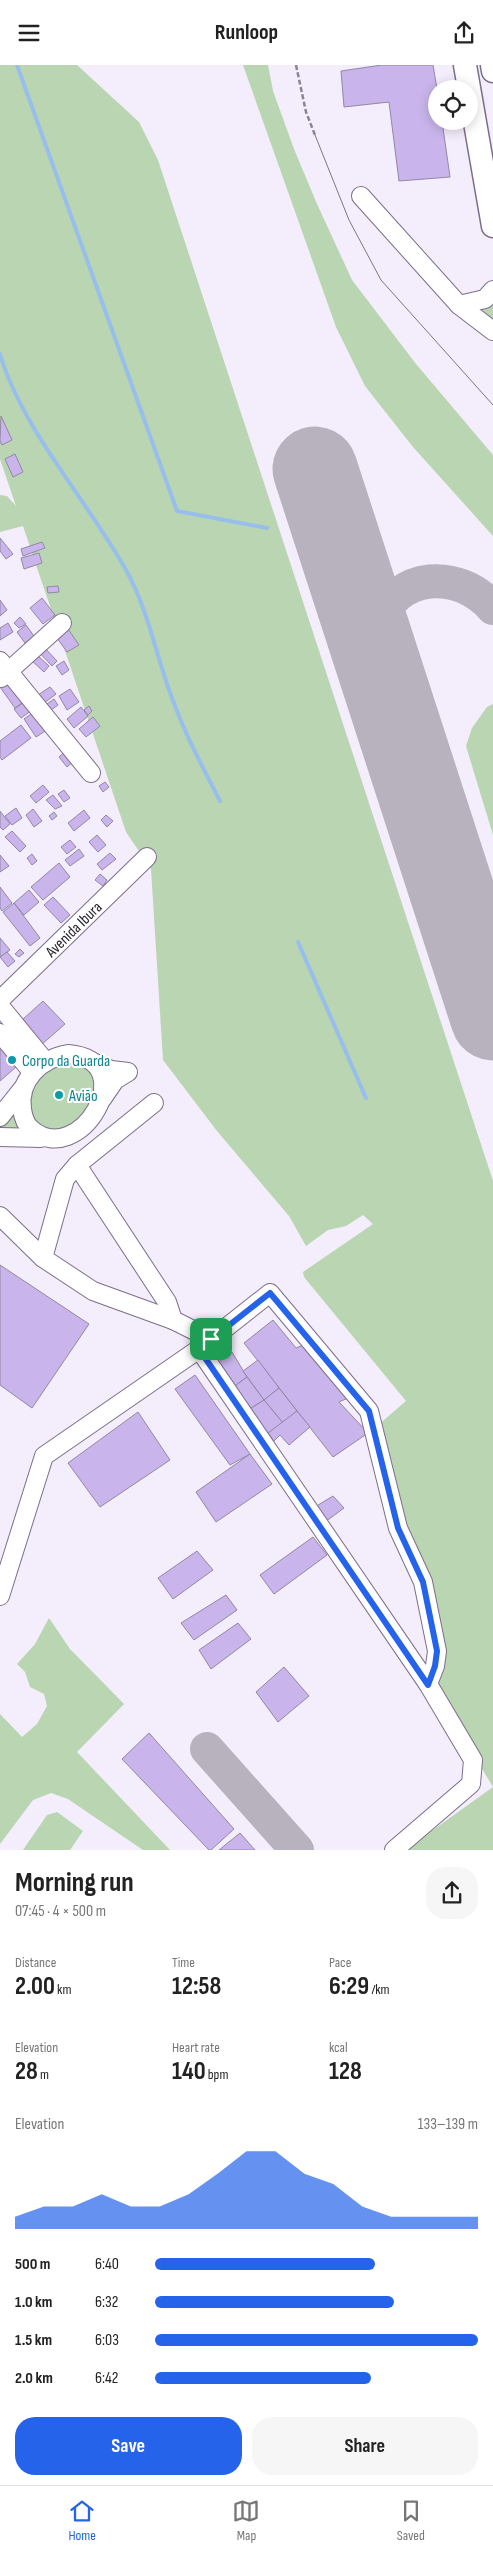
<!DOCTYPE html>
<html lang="en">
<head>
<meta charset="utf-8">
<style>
	:root { --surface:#fff; --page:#f6f6f6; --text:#222; --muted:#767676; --line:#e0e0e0; --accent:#2563eb }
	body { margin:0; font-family:"Sofia Sans Condensed",sans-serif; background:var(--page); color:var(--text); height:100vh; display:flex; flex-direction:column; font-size:19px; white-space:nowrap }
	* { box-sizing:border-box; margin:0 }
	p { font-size:16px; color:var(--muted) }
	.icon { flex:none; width:28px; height:28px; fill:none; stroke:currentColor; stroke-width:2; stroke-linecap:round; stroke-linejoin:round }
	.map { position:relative; height:1785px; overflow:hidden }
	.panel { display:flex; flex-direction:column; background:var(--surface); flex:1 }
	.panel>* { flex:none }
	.tools { position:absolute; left:428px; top:15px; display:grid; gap:10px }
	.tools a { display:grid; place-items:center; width:50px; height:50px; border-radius:50%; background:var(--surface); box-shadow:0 2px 12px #0003; font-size:25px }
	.pin { position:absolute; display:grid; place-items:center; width:42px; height:42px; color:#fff; margin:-21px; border-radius:10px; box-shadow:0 2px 8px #0006 }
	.round { display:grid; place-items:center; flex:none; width:52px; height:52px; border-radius:20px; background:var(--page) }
	.headline { display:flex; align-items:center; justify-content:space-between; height:85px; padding:0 15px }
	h1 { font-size:28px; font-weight:700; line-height:38px }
	.figures { display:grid; grid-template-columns:repeat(3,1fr); gap:8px; height:85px; padding:5px 15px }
	.figures div { display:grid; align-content:center }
	.figures b { font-size:25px; font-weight:700 }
	.figures small { font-size:14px; font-weight:400 }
	.figures p { font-size:14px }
	.chart { height:140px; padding:10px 15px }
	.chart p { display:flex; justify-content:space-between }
	.chart svg { width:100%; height:90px; margin-top:5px; fill:var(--accent); opacity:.7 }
	.action { display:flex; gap:10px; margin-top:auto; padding:10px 15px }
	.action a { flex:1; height:58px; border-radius:20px; background:var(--accent); color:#fff; font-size:20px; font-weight:700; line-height:58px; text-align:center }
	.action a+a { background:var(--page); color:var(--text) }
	ul { padding:0 15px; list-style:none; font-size:16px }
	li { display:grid; grid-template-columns:80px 60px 1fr; align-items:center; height:38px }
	li i { height:12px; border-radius:6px; background:var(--accent) }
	header { display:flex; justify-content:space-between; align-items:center; height:65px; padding:0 15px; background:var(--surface); font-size:22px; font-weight:700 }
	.menu { display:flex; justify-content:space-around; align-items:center; height:70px; border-top:1px solid var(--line); background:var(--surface); font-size:14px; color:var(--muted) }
	.menu a { display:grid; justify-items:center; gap:2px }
	.menu .on { color:var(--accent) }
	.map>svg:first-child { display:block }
</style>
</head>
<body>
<header><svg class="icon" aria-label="menu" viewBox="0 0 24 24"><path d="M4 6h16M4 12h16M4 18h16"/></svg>Runloop<svg class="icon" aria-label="share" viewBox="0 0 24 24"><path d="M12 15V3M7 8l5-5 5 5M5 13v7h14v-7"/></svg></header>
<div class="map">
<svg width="493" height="1785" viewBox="0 0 493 1785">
	<rect width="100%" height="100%" fill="#f4edfb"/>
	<g fill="#b9d5b2">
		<polygon points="0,0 77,0 139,57 158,95 493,1116 493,1785 405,1785 493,1722 433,1621 438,1603 377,1361 406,1336 304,1212 303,1207 373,1159 363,1150 346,1161 328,1165 306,1181 289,1151 217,1066 163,995 151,804 126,767 23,461 0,467 0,430 7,431 16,441 0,394"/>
		<polygon points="243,0 268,0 273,26 294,84 317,139 352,215 416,299 493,390 493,471 413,382 365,321 336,262"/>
		<polygon points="493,232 493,263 465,242"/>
		<polygon points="493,639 493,770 466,681 472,663 487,642"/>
		<polygon points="59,991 111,1005 70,1070 0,1072 0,1052"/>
		<polygon points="49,1553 70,1584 124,1639 77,1687 170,1785 143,1785 68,1734 51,1728 33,1735 0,1779 0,1649 22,1672 37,1659 47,1641 44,1629 30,1622 25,1607 17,1599 35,1579"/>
		<polygon points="57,1747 83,1766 70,1785 23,1785 47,1750"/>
	</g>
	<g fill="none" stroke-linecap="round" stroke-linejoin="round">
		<g stroke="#98bfec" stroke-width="4">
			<polyline points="17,0 177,446 267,463"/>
			<path d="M0,289C22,364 87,435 126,505C148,544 156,591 172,633C185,669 203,703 220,736"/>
			<polyline points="298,877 366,1033"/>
		</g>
		<g stroke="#b8b2be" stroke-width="34">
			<path d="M380,604C377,590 373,573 378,559C397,506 459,504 493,543"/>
			<polyline points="207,1684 297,1785"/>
		</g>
		<polyline stroke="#b8b2be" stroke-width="85" points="315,404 493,953"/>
	</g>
	<g fill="#c9b5eb" stroke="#9287a6">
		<polygon points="382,0 433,0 437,24 436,56 442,56 450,112 399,116 389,37 344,42 341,6"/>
		<polygon points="1,351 12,375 2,380 0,376"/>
		<polygon points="15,389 23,407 13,412 5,394"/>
		<polygon points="0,473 13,489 6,494 0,486"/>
		<polygon points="42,477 45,483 23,491 21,484"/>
		<polygon points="39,488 42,498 24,504 21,493"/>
		<polygon points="58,521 59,527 48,528 47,522"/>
		<polygon points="42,533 55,550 43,559 30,543"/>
		<polygon points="0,535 7,545 0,551"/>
		<polygon points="20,552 26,559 19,563 14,558"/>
		<polygon points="8,558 13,567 0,575 0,563"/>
		<polygon points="26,560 34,571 25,578 17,567"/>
		<polygon points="66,561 79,580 67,587 55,570"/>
		<polygon points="42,580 57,596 52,601 37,585"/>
		<polygon points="36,589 49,601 44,607 31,595"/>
		<polygon points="64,596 69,605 62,610 56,601"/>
		<polygon points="10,611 26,635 15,643 0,622 0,618"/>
		<polygon points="50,622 56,629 44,638 38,630"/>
		<polygon points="70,624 79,637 67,645 59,631"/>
		<polygon points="29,634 35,643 21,653 14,644"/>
		<polygon points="54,634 58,640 51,645 47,639"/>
		<polygon points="89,641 92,646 88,650 84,645"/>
		<polygon points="81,642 88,651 74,663 67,654"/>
		<polygon points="37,645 50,663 36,672 24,654"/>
		<polygon points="93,652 100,661 86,672 79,664"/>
		<polygon points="21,660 31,673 2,695 0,692 0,676"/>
		<polygon points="67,685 75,695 67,702 59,692"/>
		<polygon points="105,717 109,722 103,727 99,721"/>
		<polygon points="43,720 49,727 36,738 30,731"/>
		<polygon points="64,725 70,733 64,737 58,729"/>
		<polygon points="53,730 62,741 55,744 46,735"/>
		<polygon points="16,743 22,753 12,760 5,751"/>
		<polygon points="33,744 42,756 34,762 26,750"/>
		<polygon points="84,745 90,753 74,766 68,758"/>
		<polygon points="0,746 10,759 3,765 0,762"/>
		<polygon points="54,747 57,751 52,755 49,751"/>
		<polygon points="106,750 113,756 107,762 101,755"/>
		<polygon points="12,766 26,781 20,787 5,772"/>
		<polygon points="97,770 106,780 98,787 89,777"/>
		<polygon points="70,775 76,782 67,789 61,782"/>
		<polygon points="79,784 84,791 70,801 65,795"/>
		<polygon points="110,788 116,794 102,805 97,799"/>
		<polygon points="32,789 37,796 32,800 27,793"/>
		<polygon points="0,790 9,801 0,807"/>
		<polygon points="59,798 70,812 43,835 31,822"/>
		<polygon points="100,809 107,815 103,821 95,815"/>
		<polygon points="0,822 12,838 2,846 0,843"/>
		<polygon points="29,825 39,837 24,850 14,838"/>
		<polygon points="53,832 70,850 61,858 44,840"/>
		<polygon points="14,838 40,873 30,881 3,847"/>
		<polygon points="0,873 10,885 0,892"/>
		<polygon points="20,884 24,888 19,892 15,889"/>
		<polygon points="7,887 15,896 8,902 0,892"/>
		<polygon points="43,936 65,959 0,1016 0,975"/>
		<polygon points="0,1200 89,1259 32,1343 0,1320"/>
		<polygon points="273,1255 296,1283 303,1280 348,1333 339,1337 368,1368 333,1392 244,1278"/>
		<polygon points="232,1287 247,1312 232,1323 216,1299"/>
		<polygon points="258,1295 279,1323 264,1335 243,1306"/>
		<polygon points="195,1310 250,1389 230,1400 175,1324"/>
		<polygon points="247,1312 264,1335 248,1345 232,1323"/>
		<polygon points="279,1323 297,1346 283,1358 264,1335"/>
		<polygon points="264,1335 283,1358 268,1368 248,1345"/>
		<polygon points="297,1346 310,1362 289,1380 280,1370 274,1376 268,1368"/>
		<polygon points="138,1347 170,1395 100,1442 68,1398"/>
		<polygon points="250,1389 272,1419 216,1457 196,1427"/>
		<polygon points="333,1431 344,1443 325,1457 315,1442"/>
		<polygon points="313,1472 327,1490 274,1529 260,1510"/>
		<polygon points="197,1486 213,1505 173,1534 158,1513"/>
		<polygon points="226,1530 237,1545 194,1575 181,1558"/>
		<polygon points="238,1558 251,1574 211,1604 199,1585"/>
		<polygon points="284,1602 309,1631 278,1657 256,1627"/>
		<polygon points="149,1668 234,1764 211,1785 209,1785 122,1694"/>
		<polygon points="240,1768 255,1785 219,1785"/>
	</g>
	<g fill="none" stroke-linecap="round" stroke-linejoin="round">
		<defs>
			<g id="minor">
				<polyline points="361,131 459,240 493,266"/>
				<polyline points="459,240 485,234 493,225"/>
				<polyline points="0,596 91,708"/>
				<polyline points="1,613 62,558"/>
				<path id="s1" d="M0,935L147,792"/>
				<polyline points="0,941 45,996"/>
				<polyline points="0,968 32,1007"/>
				<path d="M68,989C145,995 79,1106 31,1064C25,1059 23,1051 22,1044C18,1015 40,994 68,989Z"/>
				<polyline points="95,998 111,1005 128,1007 115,1015 102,1034"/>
				<polyline points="0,1052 23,1023"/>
				<polyline points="0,1072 41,1073"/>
				<polyline points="77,1100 167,1237 173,1255"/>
				<polyline points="0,1151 43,1193 93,1226 173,1255 211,1274"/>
				<polyline points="43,1193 65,1114 77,1100 154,1038"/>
				<polyline points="199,1284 428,1619 473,1695 471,1719 394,1785"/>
				<polyline points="0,1531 44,1391 199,1284 270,1228 369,1346 398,1463 423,1517 437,1586 435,1601 428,1619"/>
			</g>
			<g id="major">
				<polyline points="465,0 493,161"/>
				<polyline points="492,0 493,6"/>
			</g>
		</defs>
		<use href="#minor" stroke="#7d6e8b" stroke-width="20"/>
		<use href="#major" stroke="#7d6e8b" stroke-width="25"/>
		<polyline stroke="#8b8491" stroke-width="2.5" stroke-dasharray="5 2.5" stroke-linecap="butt" points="296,0 306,47 315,70"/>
		<use href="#minor" stroke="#fff" stroke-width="18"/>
		<use href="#major" stroke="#fff" stroke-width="22"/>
		<polyline stroke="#7d7682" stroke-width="1" points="315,70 349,155 381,215 493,340"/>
	</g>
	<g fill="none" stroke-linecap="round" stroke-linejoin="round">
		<defs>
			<polygon id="route" points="270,1228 369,1346 398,1463 423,1517 437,1586 435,1601 428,1620 199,1284"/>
		</defs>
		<use href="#route" stroke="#fff" stroke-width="10"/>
		<use href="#route" stroke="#2563eb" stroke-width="6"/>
	</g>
	<g fill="#0f9aa8" stroke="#fff" stroke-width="2">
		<circle cx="12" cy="995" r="5"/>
		<circle cx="59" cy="1030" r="5"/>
	</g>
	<g text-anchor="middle" stroke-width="4" stroke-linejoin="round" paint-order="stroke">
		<g font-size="16" fill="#2a232f" stroke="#fff">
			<text dy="6" stroke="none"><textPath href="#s1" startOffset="102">Avenida Ibura</textPath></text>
		</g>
		<g font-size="16" fill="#0d838f" stroke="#fff" text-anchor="start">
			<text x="22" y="1001">Corpo da Guarda</text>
			<text x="69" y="1036">Avião</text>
		</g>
	</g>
</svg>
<div class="tools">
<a><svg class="icon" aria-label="locate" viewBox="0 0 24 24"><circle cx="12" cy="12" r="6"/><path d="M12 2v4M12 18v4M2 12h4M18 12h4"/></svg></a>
</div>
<div class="pin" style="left:211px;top:1274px;background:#1e9e55"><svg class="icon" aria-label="arrive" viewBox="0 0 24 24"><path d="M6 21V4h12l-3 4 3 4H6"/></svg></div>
</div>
<section class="panel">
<div class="headline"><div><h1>Morning run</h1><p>07:45 · 4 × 500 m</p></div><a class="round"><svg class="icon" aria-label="share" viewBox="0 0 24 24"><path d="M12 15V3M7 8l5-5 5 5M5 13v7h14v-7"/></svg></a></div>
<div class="figures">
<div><p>Distance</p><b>2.00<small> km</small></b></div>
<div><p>Time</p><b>12:58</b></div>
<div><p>Pace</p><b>6:29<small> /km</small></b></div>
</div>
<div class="figures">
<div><p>Elevation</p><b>28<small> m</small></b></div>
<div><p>Heart rate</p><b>140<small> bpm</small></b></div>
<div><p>kcal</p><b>128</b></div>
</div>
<div class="chart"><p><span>Elevation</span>133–139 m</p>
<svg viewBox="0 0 160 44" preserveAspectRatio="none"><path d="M0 44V38L10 33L20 33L30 27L40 33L50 33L60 27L70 17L80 6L90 6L100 17L110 22L120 33L130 38L140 38L150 38L160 38V44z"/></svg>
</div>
<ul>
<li><b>500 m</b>6:40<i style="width:68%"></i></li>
<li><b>1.0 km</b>6:32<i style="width:74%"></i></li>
<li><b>1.5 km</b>6:03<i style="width:100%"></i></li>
<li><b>2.0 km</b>6:42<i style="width:67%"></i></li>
</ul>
<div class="action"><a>Save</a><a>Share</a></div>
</section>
<nav class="menu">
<a class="on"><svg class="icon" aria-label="home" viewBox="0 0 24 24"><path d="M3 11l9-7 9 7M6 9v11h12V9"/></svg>Home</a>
<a><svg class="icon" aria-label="map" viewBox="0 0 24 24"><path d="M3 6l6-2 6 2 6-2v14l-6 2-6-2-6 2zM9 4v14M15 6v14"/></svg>Map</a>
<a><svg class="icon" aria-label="saved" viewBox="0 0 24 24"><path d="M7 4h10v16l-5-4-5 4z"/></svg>Saved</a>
</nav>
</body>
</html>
